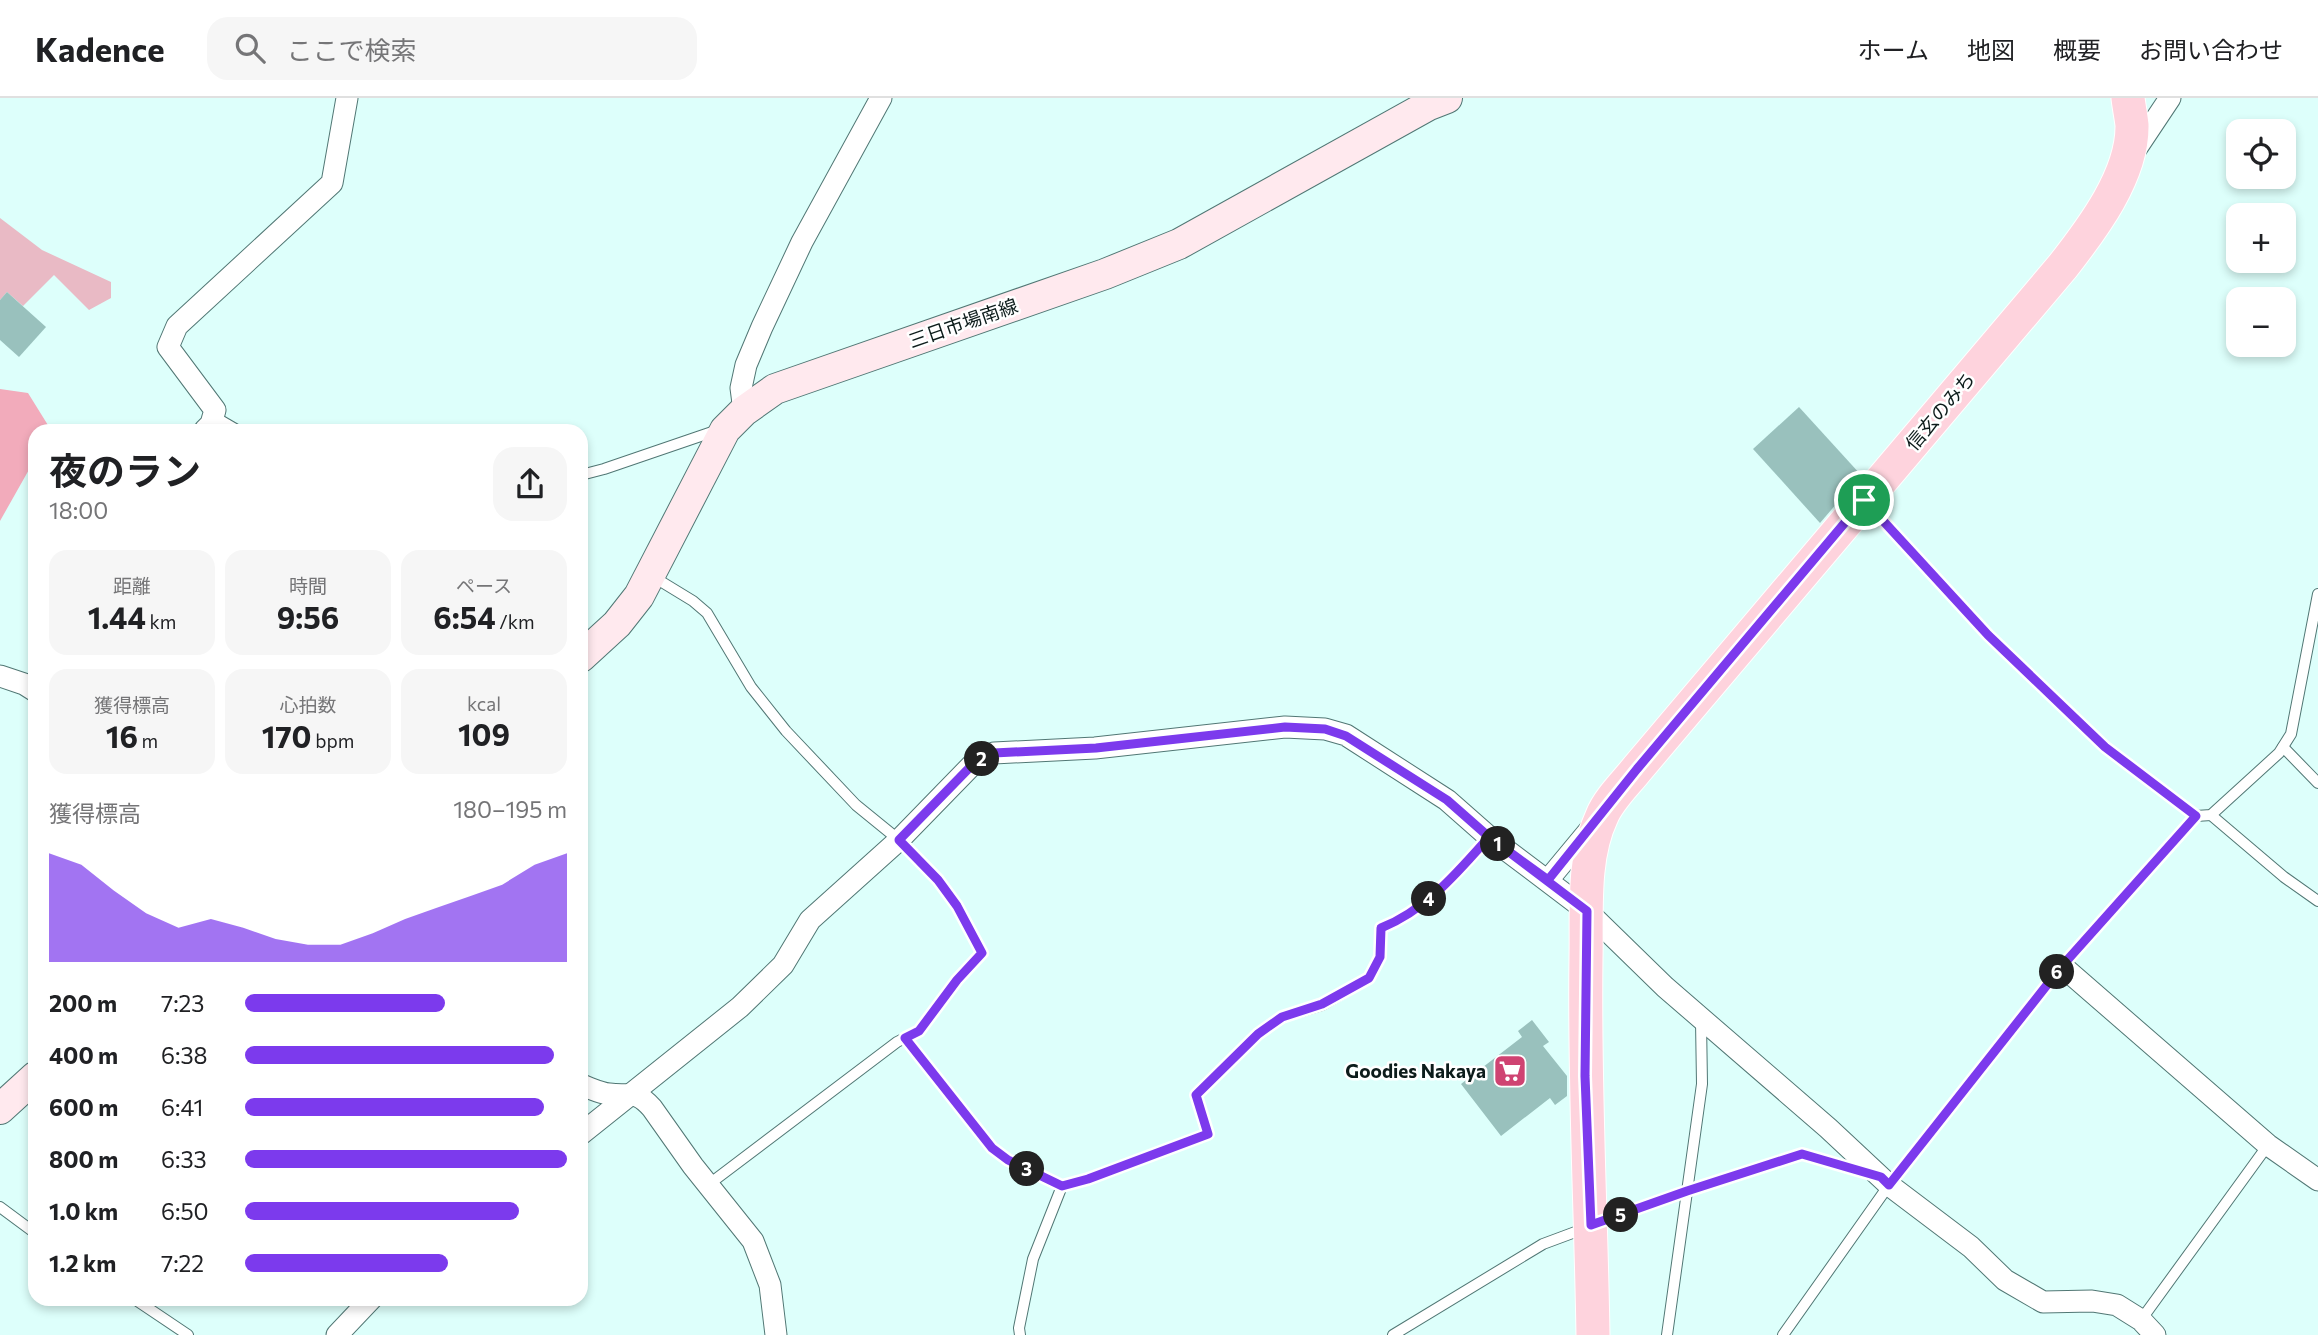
<!DOCTYPE html>
<html lang="ja">
<head>
<meta charset="utf-8">
<style>
	:root { --surface:#fff; --page:#f6f6f6; --text:#202124; --muted:#757577; --line:#e0e0e0; --accent:#7c3aed }
	body { margin:0; font-family:Commissioner,"Noto Sans JP",sans-serif; background:var(--page); color:var(--text); height:100vh; display:flex; flex-direction:column; font-size:26px; white-space:nowrap }
	* { box-sizing:border-box; margin:0 }
	p { font-size:23px; color:var(--muted) }
	.icon { flex:none; width:38px; height:38px; fill:none; stroke:currentColor; stroke-width:2; stroke-linecap:round; stroke-linejoin:round }
	.map { position:relative; flex:1; overflow:hidden }
	.details { position:absolute; left:28px; top:326px; width:560px; height:882px; display:flex; flex-direction:column; background:var(--surface); border-radius:21px; box-shadow:0 4px 10px #0003 }
	.details>* { flex:none }
	.fabs { position:absolute; left:2226px; top:21px; display:grid; gap:14px }
	.fabs a { display:grid; place-items:center; width:70px; height:70px; border-radius:14px; background:var(--surface); box-shadow:0 4px 10px #0003; font-size:35px }
	.pin { position:absolute; display:grid; place-items:center; width:60px; height:60px; color:#fff; margin:-30px; border:4px solid #fff; border-radius:50%; box-shadow:0 2px 7px #0007 }
	.km { position:absolute; width:35px; height:35px; margin:-18px; border-radius:50%; background:#222; color:#fff; font-size:19px; line-height:35px; text-align:center }
	.round { display:grid; place-items:center; flex:none; width:74px; height:74px; border-radius:21px; background:var(--page) }
	.head { display:flex; align-items:center; justify-content:space-between; height:119px; padding:0 21px }
	h1 { font-size:38px; font-weight:700; line-height:52px }
	.metrics { display:grid; grid-template-columns:repeat(3,1fr); gap:10px; height:119px; padding:7px 21px }
	.metrics div { display:grid; align-content:center; border-radius:18px; background:var(--page); text-align:center }
	.metrics b { font-size:30px; font-weight:700 }
	.metrics small { font-size:19px; font-weight:400 }
	.metrics p { font-size:19px }
	.chart { height:196px; padding:14px 21px }
	.chart p { display:flex; justify-content:space-between }
	.chart svg { width:100%; height:126px; margin-top:7px; fill:var(--accent); opacity:.7 }
	ul { padding:0 21px; list-style:none; font-size:23px }
	li { display:grid; grid-template-columns:112px 84px 1fr; align-items:center; height:52px }
	li i { height:18px; border-radius:9px; background:var(--accent) }
	header { display:flex; align-items:center; gap:42px; box-sizing:border-box; height:98px; padding:0 35px; background:var(--surface); border-bottom:2px solid var(--line) }
	header strong { font-size:33px }
	nav { display:flex; gap:38px; margin-inline-start:auto; font-size:24px }
	.search { width:490px; height:63px; background:var(--page); display:flex; align-items:center; gap:18px; box-sizing:border-box; padding:0 24px; border-radius:21px; color:var(--muted); font-size:26px }
	.map>svg:first-child { display:block }
</style>
</head>
<body>
<header>
<strong>Kadence</strong>
<div class="search"><svg class="icon" aria-label="search" viewBox="0 0 24 24"><circle cx="10" cy="10" r="6"/><path d="M15 15l6 6"/></svg>ここで検索</div>
<nav><a>ホーム</a><a>地図</a><a>概要</a><a>お問い合わせ</a></nav>
</header>
<div class="map">
<svg width="2318" height="1237" viewBox="0 0 2318 1237">
	<rect width="100%" height="100%" fill="#ddfffb"/>
	<polygon fill="#e9bac5" points="0,120 42,152 111,184 111,200 89,212 54,177 23,208 7,194 0,202"/>
	<polygon fill="#f2abbb" points="0,291 28,295 51,332 35,332 35,361 0,423"/>
	<g fill="#99c1bd">
		<polygon points="7,194 46,229 19,259 0,242 0,202"/>
		<polygon points="1799,309 1861,377 1820,425 1753,351"/>
		<polygon points="1532,922 1549,944 1543,948 1567,978 1567,998 1555,1007 1550,1000 1501,1038 1461,986 1522,939 1518,933"/>
	</g>
	<g fill="none" stroke-linecap="round" stroke-linejoin="round">
		<defs>
			<g id="lane">
				<polyline points="213,318 237,332"/>
				<polyline points="581,377 604,371 721,331"/>
				<polyline points="1866,404 1988,537 2105,649 2196,718 2211,717 2279,655 2291,636 2318,496"/>
				<polyline points="652,478 693,503 707,515 751,589 786,633 856,707 899,742 938,782 957,808 982,855 957,882 919,933 897,944 708,1087"/>
				<polyline points="2283,649 2318,685"/>
				<polyline points="2211,717 2284,779 2318,803"/>
				<polyline points="905,940 992,1050 1008,1062 1062,1088"/>
				<polyline points="0,1109 35,1135"/>
				<polyline points="133,1200 188,1237"/>
				<polyline points="2141,1222 2268,1047"/>
				<path d="M1020,1237L1019,1230L1033,1161L1062,1088L1088,1081L1208,1036L1196,997L1258,936L1282,919L1322,907L1369,880L1380,859L1381,830C1426,812 1458,775 1489,739"/>
				<polyline points="1393,1237 1543,1146 1586,1130"/>
				<polyline points="1667,1237 1702,986 1701,923"/>
				<polyline points="1783,1237 1889,1087 2062,868 2196,718"/>
			</g>
			<g id="street">
				<polyline points="2132,57 2170,0"/>
				<polyline points="744,313 741,290 746,267 762,229 802,144 881,0"/>
				<polyline points="205,332 211,326 215,312 168,249 177,228 332,85 347,0"/>
				<polyline points="0,578 24,586 35,593"/>
				<polyline points="1548,782 1592,729"/>
				<polyline points="2062,868 2268,1047 2318,1082"/>
				<path d="M581,987C590,990 600,995 609,996C630,999 635,991 652,1010L693,1068L753,1143L770,1187L776,1237"/>
				<polyline points="581,1036 740,909 783,867 810,822 899,742 974,665 994,655 1095,650 1285,629 1325,631 1346,637 1447,702 1489,739 1587,813 1665,889 1828,1030 1889,1087 1971,1149 2005,1182 2043,1204 2092,1203 2117,1207 2141,1222 2155,1237"/>
				<polyline points="337,1237 372,1200"/>
			</g>
			<g id="secondary">
				<polyline points="581,559 617,526 639,498 725,332 744,313 775,291 1105,176 1179,146 1429,7 1447,0"/>
				<polyline points="0,1011 35,979"/>
			</g>
			<path id="primary" d="M1593,1237C1591,1111 1584,986 1586,860C1587,814 1582,760 1602,718C1609,701 1626,685 1637,671L2063,168C2092,131 2133,77 2132,27C2131,18 2129,9 2128,0"/>
		</defs>
		<use href="#lane" stroke="#517774" stroke-width="12"/>
		<use href="#street" stroke="#517774" stroke-width="23"/>
		<use href="#secondary" stroke="#517774" stroke-width="32"/>
		<use href="#primary" stroke="#fff" stroke-width="35"/>
		<g stroke="#7f9895" stroke-width="3.5" stroke-dasharray="3.5 5" stroke-linecap="butt">
			<polyline points="1702,1088 1802,1056 1839,1067"/>
			<polyline points="1616,1118 1672,1098"/>
		</g>
		<use href="#lane" stroke="#fff" stroke-width="10"/>
		<use href="#street" stroke="#fff" stroke-width="21"/>
		<use href="#secondary" stroke="#ffe9ee" stroke-width="30"/>
		<use href="#primary" stroke="#fed3dd" stroke-width="33"/>
	</g>
	<g fill="none" stroke-linecap="round" stroke-linejoin="round">
		<defs>
			<path id="route" d="M1864,402L1637,671L1548,782L1489,739L1447,702L1346,638L1325,631L1285,629L1096,650L994,655L974,665L899,742L938,782L957,808L982,855L957,882L919,933L905,940L992,1050L1008,1062L1062,1088L1088,1081L1208,1036L1196,997L1258,936L1282,919L1322,906L1369,880L1380,859L1381,830C1426,812 1457,775 1489,739L1587,813L1585,978L1591,1127L1687,1093L1802,1056L1881,1079L1889,1087L2062,868L2196,718L2105,649L1988,537L1864,402"/>
		</defs>
		<use href="#route" stroke="#fff" stroke-width="14"/>
		<use href="#route" stroke="#7c3aed" stroke-width="9"/>
	</g>
	<defs>
		<symbol id="supermarket-square" viewBox="-11 -11 22 22"><rect x="-9" y="-9" width="18" height="18" rx="4" fill="#cf4372" stroke="#fff"/><path d="M-6-5.5h2.5l.6 2H6L4.5 2H-2.5L-4.4-4H-6ZM-1.5 3.2a1.3 1.3 0 1 0 .1 0ZM3 3.2a1.3 1.3 0 1 0 .1 0Z" fill="#fff"/></symbol>
	</defs>
	<g fill-rule="evenodd">
		<use href="#supermarket-square" x="1491" y="954" width="38" height="38"/>
	</g>
	<g text-anchor="middle" stroke-width="5" stroke-linejoin="round" paint-order="stroke">
		<g font-size="19" fill="#0d1c1b" stroke="#fff">
			<text transform="translate(963 225) rotate(-19)" y="7">三日市場南線</text>
			<text transform="translate(1940 313) rotate(-50)" y="7">信玄のみち</text>
		</g>
		<g font-size="19" font-weight="bold" fill="#0d1c1b" stroke="#fff" text-anchor="end">
			<text x="1486" y="980">Goodies Nakaya</text>
		</g>
	</g>
</svg>
<div class="fabs">
<a><svg class="icon" aria-label="locate" viewBox="0 0 24 24"><circle cx="12" cy="12" r="6"/><path d="M12 2v4M12 18v4M2 12h4M18 12h4"/></svg></a>
<a>+</a>
<a>−</a>
</div>
<div class="pin" style="left:1864px;top:402px;background:#1e9e55"><svg class="icon" aria-label="arrive" viewBox="0 0 24 24"><path d="M6 21V4h12l-3 4 3 4H6"/></svg></div>
<b class="km" style="left:1498px;top:746px">1</b>
<b class="km" style="left:982px;top:661px">2</b>
<b class="km" style="left:1027px;top:1071px">3</b>
<b class="km" style="left:1429px;top:801px">4</b>
<b class="km" style="left:1621px;top:1117px">5</b>
<b class="km" style="left:2057px;top:874px">6</b>
<section class="details">
<div class="head"><div><h1>夜のラン</h1><p>18:00</p></div><a class="round"><svg class="icon" aria-label="share" viewBox="0 0 24 24"><path d="M12 15V3M7 8l5-5 5 5M5 13v7h14v-7"/></svg></a></div>
<div class="metrics">
<div><p>距離</p><b>1.44<small> km</small></b></div>
<div><p>時間</p><b>9:56</b></div>
<div><p>ペース</p><b>6:54<small> /km</small></b></div>
</div>
<div class="metrics">
<div><p>獲得標高</p><b>16<small> m</small></b></div>
<div><p>心拍数</p><b>170<small> bpm</small></b></div>
<div><p>kcal</p><b>109</b></div>
</div>
<div class="chart"><p><span>獲得標高</span>180–195 m</p>
<svg viewBox="0 0 160 44" preserveAspectRatio="none"><path d="M0 44V6L10 10L20 19L30 27L40 32L50 29L60 32L70 36L80 38L90 38L100 34L110 29L120 25L130 21L140 17L150 10L160 6V44z"/></svg>
</div>
<ul>
<li><b>200 m</b>7:23<i style="width:62%"></i></li>
<li><b>400 m</b>6:38<i style="width:96%"></i></li>
<li><b>600 m</b>6:41<i style="width:93%"></i></li>
<li><b>800 m</b>6:33<i style="width:100%"></i></li>
<li><b>1.0 km</b>6:50<i style="width:85%"></i></li>
<li><b>1.2 km</b>7:22<i style="width:63%"></i></li>
</ul>
</section>
</div>
</body>
</html>
